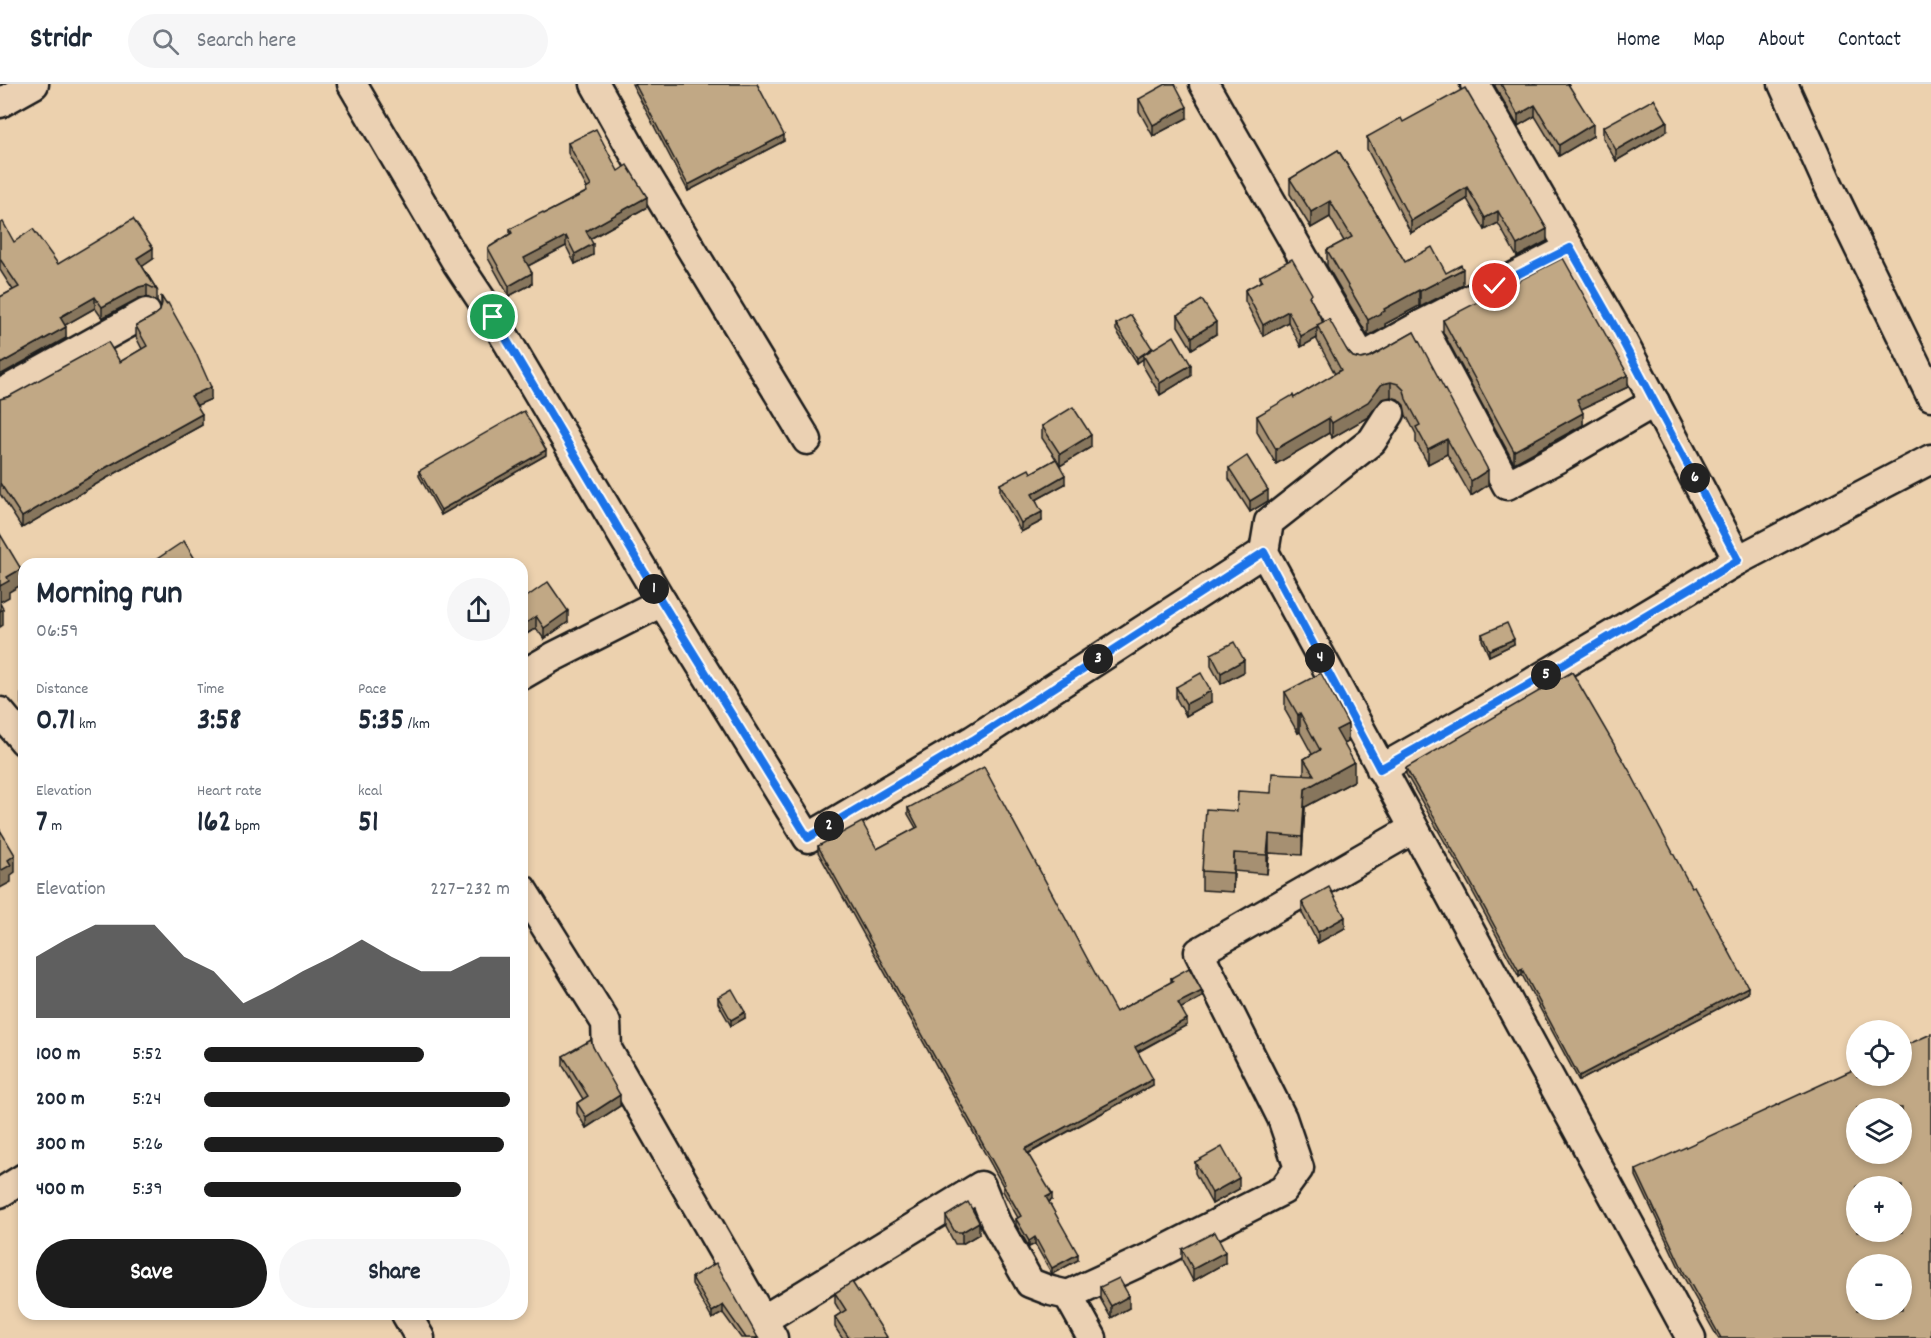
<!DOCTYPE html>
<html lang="en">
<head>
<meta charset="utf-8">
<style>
	:root { --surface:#fff; --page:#f6f6f7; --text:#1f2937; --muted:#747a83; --line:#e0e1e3; --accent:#1c1c1c }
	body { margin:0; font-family:Dekko,sans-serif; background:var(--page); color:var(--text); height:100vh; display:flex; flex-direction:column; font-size:22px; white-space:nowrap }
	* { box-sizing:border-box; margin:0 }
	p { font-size:20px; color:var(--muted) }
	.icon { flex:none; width:33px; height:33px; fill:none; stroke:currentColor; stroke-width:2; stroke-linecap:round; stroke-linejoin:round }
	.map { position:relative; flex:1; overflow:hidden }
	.drawer { position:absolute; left:18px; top:474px; width:510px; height:762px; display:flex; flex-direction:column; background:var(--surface); border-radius:18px; box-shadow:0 3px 9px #0003 }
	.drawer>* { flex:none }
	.buttons { position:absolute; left:1846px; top:936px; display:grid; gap:12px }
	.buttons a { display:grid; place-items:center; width:66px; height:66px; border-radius:50%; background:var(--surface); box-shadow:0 3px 9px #0003; font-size:30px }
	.pin { position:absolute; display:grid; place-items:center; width:51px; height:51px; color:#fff; margin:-26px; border:3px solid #fff; border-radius:50%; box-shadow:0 2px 6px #0007 }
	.km { position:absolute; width:30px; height:30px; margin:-15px; border-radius:50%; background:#222; color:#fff; font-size:16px; line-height:30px; text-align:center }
	.round { display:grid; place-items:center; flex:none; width:63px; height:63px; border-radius:32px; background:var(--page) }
	.overview { display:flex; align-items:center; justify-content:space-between; height:102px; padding:0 18px }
	h1 { font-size:33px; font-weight:700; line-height:45px }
	.figures { display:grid; grid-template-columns:repeat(3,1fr); gap:9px; height:102px; padding:6px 18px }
	.figures div { display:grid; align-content:center }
	.figures b { font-size:30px; font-weight:700 }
	.figures small { font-size:16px; font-weight:400 }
	.figures p { font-size:16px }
	.chart { height:168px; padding:12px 18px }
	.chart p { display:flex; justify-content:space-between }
	.chart svg { width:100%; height:108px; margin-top:6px; fill:var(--accent); opacity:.7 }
	.primary-button { display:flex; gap:12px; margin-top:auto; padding:12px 18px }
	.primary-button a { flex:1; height:69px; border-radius:36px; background:var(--accent); color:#fff; font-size:24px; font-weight:700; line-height:69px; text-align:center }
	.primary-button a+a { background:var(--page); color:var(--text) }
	ul { padding:0 18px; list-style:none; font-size:20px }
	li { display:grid; grid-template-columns:96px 72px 1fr; align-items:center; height:45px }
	li i { height:15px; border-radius:8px; background:var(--accent) }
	header { display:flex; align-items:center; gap:36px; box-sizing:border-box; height:84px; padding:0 30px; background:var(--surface); border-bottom:2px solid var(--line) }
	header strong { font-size:28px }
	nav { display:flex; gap:33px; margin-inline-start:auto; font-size:21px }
	.search { width:420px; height:54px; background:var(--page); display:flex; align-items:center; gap:15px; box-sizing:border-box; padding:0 21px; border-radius:33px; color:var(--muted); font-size:22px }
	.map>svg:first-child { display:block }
</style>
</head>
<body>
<header>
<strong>Stridr</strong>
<div class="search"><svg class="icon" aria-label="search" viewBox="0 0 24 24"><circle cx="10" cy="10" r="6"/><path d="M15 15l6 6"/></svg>Search here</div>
<nav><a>Home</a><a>Map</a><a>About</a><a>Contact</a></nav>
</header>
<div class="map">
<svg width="1931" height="1254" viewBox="0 0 1931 1254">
	<rect width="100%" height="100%" fill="#ecd1ae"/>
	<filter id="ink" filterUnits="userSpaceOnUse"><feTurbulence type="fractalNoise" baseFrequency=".0167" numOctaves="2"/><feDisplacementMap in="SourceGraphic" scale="12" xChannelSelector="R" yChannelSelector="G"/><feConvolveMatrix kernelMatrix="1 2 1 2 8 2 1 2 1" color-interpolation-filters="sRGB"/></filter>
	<g filter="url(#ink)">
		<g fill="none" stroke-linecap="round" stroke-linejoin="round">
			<defs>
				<g id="minor">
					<polyline points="352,0 457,179 493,233 662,518 808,754 973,656 1264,468"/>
					<polyline points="595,0 641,82 807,356"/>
					<polyline points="1204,0 1304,175 1362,274 1421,241 1570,164"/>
					<polyline points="1475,0 1615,243 1738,476"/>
					<polyline points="1783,0 1828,100 1931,312"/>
					<polyline points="0,19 34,0"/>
					<polyline points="1421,241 1507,401 1562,372 1655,318"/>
					<polyline points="0,310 146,229"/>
					<polyline points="1390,329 1372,357 1269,438 1264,468 1691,1254"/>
					<polyline points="522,591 553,573 662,518"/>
					<polyline points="0,628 24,657"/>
					<polyline points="1381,685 1525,603 1738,476 1931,375"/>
					<polyline points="522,805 606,939 607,965 773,1254"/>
					<polyline points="0,1109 24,1094"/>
					<polyline points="1068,1211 1155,1171 1283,1106 1299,1084 1282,1034 1199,868 1413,745"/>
					<polyline points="406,1230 420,1254"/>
					<polyline points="763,1236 981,1102 996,1139 1030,1199 1051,1207 1068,1211 1092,1254"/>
				</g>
			</defs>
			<use href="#minor" stroke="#1c1c1c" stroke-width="33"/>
			<use href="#minor" stroke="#ebd1b3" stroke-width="28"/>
		</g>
		<g fill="#a69072" stroke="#1c1c1c" stroke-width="1.5">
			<polygon points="632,0 757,0 784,57 688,107"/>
			<polygon points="1495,0 1568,0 1593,52 1559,72 1535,32 1518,42 1495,2"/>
			<polygon points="1139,15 1187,34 1153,52 1139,27"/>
			<polygon points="1403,38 1547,157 1517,173 1498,139 1485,146 1467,115 1411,149 1367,65 1367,53"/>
			<polygon points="1603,43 1667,47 1616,77 1603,54"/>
			<polygon points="568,59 618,87 647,123 590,155 593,171 575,180 566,162 528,182 532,200 509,212 488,174 488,164 510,150 510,145 544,130 586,108 586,105 587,104 568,69"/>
			<polygon points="1338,66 1405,178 1446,189 1463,201 1420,223 1419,222 1385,240 1385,243 1368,252 1327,182 1327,166 1344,157 1330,133 1311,144 1290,110 1290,95"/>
			<polygon points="0,140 14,158 58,180 153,175 142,182 157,206 157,218 147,213 139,214 102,234 95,224 65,241 66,254 0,291 0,213 13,206 0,186"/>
			<polygon points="1260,192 1312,218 1323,239 1353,273 1361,275 1370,273 1414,248 1488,401 1471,412 1447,370 1428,380 1416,358 1416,350 1406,331 1404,321 1398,315 1391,313 1382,315 1368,333 1332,354 1329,349 1276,380 1257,348 1257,332 1294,314 1335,290 1317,256 1317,254 1301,263 1288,238 1263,252 1245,217 1245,206 1260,198"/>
			<polygon points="161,212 211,315 197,321 202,341 105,395 22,444 0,410 0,315 120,278 142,265 136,253 136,242 154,232 160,227 161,222"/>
			<polygon points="1178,231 1216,250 1192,265 1178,242"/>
			<polygon points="1443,236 1628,303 1581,325 1583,341 1514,379 1443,248"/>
			<polygon points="1116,240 1152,266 1191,292 1160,311 1143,282 1143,275 1137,279 1116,246"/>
			<polygon points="1042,342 1091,363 1060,382 1056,375 1065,400 1036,416 1042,437 1021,448 1000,409 1000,400 1031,389 1056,375 1042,354"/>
			<polygon points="546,371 441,431 419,392 419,387"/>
			<polygon points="1229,384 1268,417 1250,428 1229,395"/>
			<polygon points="522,509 525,514 568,538 544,555 536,544 522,553"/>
			<polygon points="1482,550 1514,560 1489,572 1482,556"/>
			<polygon points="1211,570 1244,588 1221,600 1211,582"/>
			<polygon points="1176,603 1211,618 1186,632 1176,614"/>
			<polygon points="1285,608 1348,658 1344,660 1354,697 1305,723 1302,771 1269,769 1267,790 1234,787 1233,808 1202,806 1202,787 1237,727 1304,691 1304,675 1312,670 1300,648 1298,649 1285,626"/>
			<polygon points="24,609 24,624 21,620 21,610"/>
			<polygon points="1406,684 1748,909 1579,997 1522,891 1519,893 1463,790 1406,690"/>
			<polygon points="908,724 1116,928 1171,898 1171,894 1202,913 1181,924 1187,941 1138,968 1153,1001 1028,1070 1052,1116 1049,1118 1078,1176 1052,1190 1035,1160 1029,1163 1016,1141 1016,1135 1018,1134 1003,1107 1003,1102 818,768 818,762 877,765 916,744 908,730"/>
			<polygon points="1302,818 1345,844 1318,859 1302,829"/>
			<polygon points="718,913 745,934 731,942 718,919"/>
			<polygon points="593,963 620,1022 586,1044 577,1029 577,1019 583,1015 563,982 563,972"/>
			<polygon points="1195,1078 1239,1105 1212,1120 1195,1089"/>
			<polygon points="1636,1086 1931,1254 1718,1254 1684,1194 1636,1092"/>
			<polygon points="946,1132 979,1150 962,1160 955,1160 946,1143"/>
			<polygon points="1182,1165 1225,1179 1193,1197 1182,1176"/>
			<polygon points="692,1193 758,1254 741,1254 723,1229 712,1235 692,1200"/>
			<polygon points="1100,1203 1129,1224 1111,1234 1100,1214"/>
			<polygon points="835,1209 887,1254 842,1254 835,1243 835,1233 841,1229 835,1219"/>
		</g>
		<g fill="#87765d" stroke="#1c1c1c" stroke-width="1.5">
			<polygon points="1535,21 1535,32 1518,42 1518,31"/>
			<polygon points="1187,23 1187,34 1153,52 1153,41"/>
			<polygon points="1667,37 1667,47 1616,77 1616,66"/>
			<polygon points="1593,40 1593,52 1559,72 1559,61"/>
			<polygon points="784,51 784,57 688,107 688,101"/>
			<polygon points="1467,103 1467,115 1411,149 1411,137"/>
			<polygon points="647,113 647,123 586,157 586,147"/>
			<polygon points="1330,117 1330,133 1311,144 1311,128"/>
			<polygon points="1498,127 1498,139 1485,146 1485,134"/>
			<polygon points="1547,145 1547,157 1517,173 1517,161"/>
			<polygon points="566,152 566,162 524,184 524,174"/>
			<polygon points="593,160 593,171 575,180 575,170"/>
			<polygon points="153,164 153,175 137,186 137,174"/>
			<polygon points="1463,185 1463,201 1420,223 1420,207"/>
			<polygon points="532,189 532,200 509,212 509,202"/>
			<polygon points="147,201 147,213 139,214 102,234 102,223 139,203"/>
			<polygon points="1419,206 1419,222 1385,240 1385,243 1368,252 1368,236 1384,225"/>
			<polygon points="95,213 95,224 60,244 60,233"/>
			<polygon points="1288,227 1288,238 1263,252 1263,241"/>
			<polygon points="1216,238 1216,250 1192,265 1192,253"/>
			<polygon points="66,243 66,254 0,291 0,280"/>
			<polygon points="1317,243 1317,254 1301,263 1301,252"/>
			<polygon points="1152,264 1152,270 1143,271 1143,275 1137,279 1137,274"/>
			<polygon points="1191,281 1191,292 1160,311 1160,299"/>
			<polygon points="1628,291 1628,303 1577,327 1577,315"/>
			<polygon points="1391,298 1391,313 1382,315 1368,333 1332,354 1332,339 1382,300"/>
			<polygon points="211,303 211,315 191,324 191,312"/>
			<polygon points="1583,329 1583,341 1514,379 1514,367"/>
			<polygon points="202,330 202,341 105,395 22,444 22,433 105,384"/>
			<polygon points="1329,334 1329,349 1276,380 1276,365"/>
			<polygon points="1091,351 1091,363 1060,382 1060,370"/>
			<polygon points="1447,355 1447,370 1428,380 1428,365"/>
			<polygon points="546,366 546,371 441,431 441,426"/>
			<polygon points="1488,386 1488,401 1471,412 1471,397"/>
			<polygon points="1065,391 1065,400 1032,418 1032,410"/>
			<polygon points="1268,406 1268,417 1250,428 1250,417"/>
			<polygon points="1042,428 1042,437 1021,448 1021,439"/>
			<polygon points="21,485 21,501 9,508 9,513 0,518 0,502 7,493"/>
			<polygon points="3,525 3,541 0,543 0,527"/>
			<polygon points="568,527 568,538 544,555 544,544"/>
			<polygon points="536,532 536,544 522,553 522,542"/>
			<polygon points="1514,555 1514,560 1489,572 1489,566"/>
			<polygon points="1244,576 1244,588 1221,600 1221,589"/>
			<polygon points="1211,607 1211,618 1186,632 1186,620"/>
			<polygon points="1300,629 1300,648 1298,649 1298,631"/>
			<polygon points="1348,640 1348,658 1336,664 1336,646"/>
			<polygon points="1354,678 1354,697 1305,723 1302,771 1302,753 1305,705"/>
			<polygon points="1269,750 1269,769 1267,790 1267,771"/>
			<polygon points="1234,769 1234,787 1233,808 1233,789"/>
			<polygon points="15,771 15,788 11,791 11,798 0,804 0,787 8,776"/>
			<polygon points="1345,833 1345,844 1318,859 1318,848"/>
			<polygon points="1522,885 1522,891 1519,893 1519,887"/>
			<polygon points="1748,903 1748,909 1579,997 1579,992"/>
			<polygon points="1202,907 1202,913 1178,926 1178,919"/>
			<polygon points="745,928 745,934 731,942 731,936"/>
			<polygon points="1187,935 1187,941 1135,969 1135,963"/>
			<polygon points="1153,995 1153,1001 1025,1071 1025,1065"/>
			<polygon points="620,1011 620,1022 586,1044 586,1033"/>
			<polygon points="1239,1094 1239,1105 1212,1120 1212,1109"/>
			<polygon points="1052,1110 1052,1116 1046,1119 1046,1113"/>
			<polygon points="979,1138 979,1150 962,1160 962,1148"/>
			<polygon points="1035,1153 1035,1160 1029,1163 1029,1157"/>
			<polygon points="1225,1168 1225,1179 1193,1197 1193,1185"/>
			<polygon points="1078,1170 1078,1176 1052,1190 1052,1184"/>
			<polygon points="1129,1212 1129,1224 1111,1234 1111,1222"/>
			<polygon points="723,1221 723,1229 712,1235 712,1228"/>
		</g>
		<g fill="#c1a885" stroke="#1c1c1c" stroke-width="1.5" fill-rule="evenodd">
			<polygon points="635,0 757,0 784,51 688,101"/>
			<polygon points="1166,0 1175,0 1187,23 1153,41 1139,15"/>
			<polygon points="1501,0 1568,0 1593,40 1559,61 1535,21 1518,31"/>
			<polygon points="1465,4 1547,145 1517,161 1498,127 1485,134 1467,103 1411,137 1367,53 1401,34 1403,38"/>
			<polygon points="1654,15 1667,37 1616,66 1603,43"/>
			<polygon points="596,45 618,87 627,81 647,113 586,147 593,160 575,170 566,152 524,174 532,189 509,202 488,164 512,149 510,145 543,128 544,130 587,108 586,105 591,102 568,59"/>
			<polygon points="1338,66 1405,178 1432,163 1446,189 1461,181 1463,185 1420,207 1419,206 1384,225 1385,227 1368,236 1327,166 1352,153 1330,117 1311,128 1290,95"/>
			<polygon points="133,135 153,164 137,174 157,206 147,201 139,203 102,223 95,213 60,233 66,243 0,280 0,213 19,203 0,175 0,140 3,138 14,158 33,145 58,180"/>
			<polygon points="1563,174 1628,291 1577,315 1583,329 1514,367 1443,236"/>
			<polygon points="1292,175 1312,210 1309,212 1323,239 1317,241 1318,243 1301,252 1288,227 1263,241 1245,206 1262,197 1260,192"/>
			<polygon points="161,212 166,220 168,219 195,267 211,303 191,312 202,330 105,384 22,433 0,399 0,315 8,313 108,258 120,278 147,262 136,242 154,232 160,227 162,219"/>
			<polygon points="1202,216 1216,238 1192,253 1178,231"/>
			<polygon points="1131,231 1152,264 1137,274 1116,240"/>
			<polygon points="1329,235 1348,268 1353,273 1361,275 1370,273 1414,248 1488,386 1471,397 1447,355 1428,365 1416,343 1420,341 1406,315 1404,306 1398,300 1391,298 1382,300 1368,318 1332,339 1329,334 1276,365 1257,332 1293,311 1294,314 1341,286 1317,241"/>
			<polygon points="1174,252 1191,281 1160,299 1143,271"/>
			<polygon points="1073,323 1091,351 1060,370 1042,342"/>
			<polygon points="524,327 546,366 441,426 419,387"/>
			<polygon points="1247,372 1268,406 1250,417 1229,384"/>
			<polygon points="1056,375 1065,391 1032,410 1042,428 1021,439 1000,400 1029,385 1031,389"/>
			<polygon points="0,450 21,485 7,493 9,497 0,502"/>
			<polygon points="184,457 198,480 156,480 154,477"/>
			<polygon points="548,498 568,527 544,544 536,532 522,542 522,509 525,514"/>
			<polygon points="0,519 3,525 0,527"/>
			<polygon points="1507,539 1514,555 1489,566 1482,550"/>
			<polygon points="1234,558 1244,576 1221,589 1211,570"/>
			<polygon points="1572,588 1629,686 1691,803 1694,802 1748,903 1579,992 1522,885 1519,887 1463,784 1406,684"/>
			<polygon points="1201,589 1211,607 1186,620 1176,603"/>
			<polygon points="1321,589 1348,640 1336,646 1354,678 1305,705 1302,753 1269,750 1267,771 1234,769 1233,789 1202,787 1206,725 1237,727 1238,707 1271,709 1272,689 1314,691 1304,675 1320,666 1300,629 1298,631 1285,608"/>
			<polygon points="984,683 1116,928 1173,897 1171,894 1189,884 1202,907 1178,919 1187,935 1135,963 1153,995 1025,1065 1052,1110 1046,1113 1078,1170 1052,1184 1035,1153 1029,1157 1016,1135 1021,1132 1003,1101 1005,1100 818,762 862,738 877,765 918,743 908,724"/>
			<polygon points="0,746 15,771 8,776 11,781 0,787"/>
			<polygon points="1329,803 1345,833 1318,848 1302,818"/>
			<polygon points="732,905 745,928 731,936 718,913"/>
			<path d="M1931,950V1254H1721L1684,1188L1636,1086L1857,984V992H1902V963ZM1857,1024H1902V1070H1857ZM1857,1102H1902V1148H1857ZM1857,1180H1902V1226H1857Z"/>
			<polygon points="591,956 593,963 620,1011 586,1033 577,1019 588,1012 563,972"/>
			<polygon points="1222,1063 1239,1094 1212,1109 1195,1078"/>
			<polygon points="968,1118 979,1138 962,1148 955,1148 946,1132"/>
			<polygon points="1215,1148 1225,1168 1193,1185 1182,1165"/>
			<polygon points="716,1179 758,1254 746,1254 723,1221 712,1228 692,1193"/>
			<polygon points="1119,1194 1129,1212 1111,1222 1100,1203"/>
			<polygon points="852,1198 887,1253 885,1254 849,1254 835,1233 846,1226 835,1209"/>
		</g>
	</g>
	<g fill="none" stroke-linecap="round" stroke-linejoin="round" filter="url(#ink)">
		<defs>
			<polyline id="route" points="493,233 662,518 808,754 973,656 1264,468 1380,685 1525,603 1738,476 1615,243 1570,164 1495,202"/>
		</defs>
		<use href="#route" stroke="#fff" stroke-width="12"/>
		<use href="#route" stroke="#1a73e8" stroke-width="8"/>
	</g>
</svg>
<div class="buttons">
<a><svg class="icon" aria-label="locate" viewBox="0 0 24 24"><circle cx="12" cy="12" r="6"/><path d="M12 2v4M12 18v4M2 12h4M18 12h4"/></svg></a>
<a><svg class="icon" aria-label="layers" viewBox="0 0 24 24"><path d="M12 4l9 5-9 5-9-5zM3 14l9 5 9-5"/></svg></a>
<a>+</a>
<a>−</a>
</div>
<div class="pin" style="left:493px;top:233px;background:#1e9e55"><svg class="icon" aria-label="arrive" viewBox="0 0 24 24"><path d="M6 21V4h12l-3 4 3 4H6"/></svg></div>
<div class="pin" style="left:1495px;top:202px;background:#d93025"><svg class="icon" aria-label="check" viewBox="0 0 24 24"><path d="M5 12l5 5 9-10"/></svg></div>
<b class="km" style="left:654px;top:505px">1</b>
<b class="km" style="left:829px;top:742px">2</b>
<b class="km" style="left:1098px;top:575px">3</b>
<b class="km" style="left:1320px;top:574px">4</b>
<b class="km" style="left:1546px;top:591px">5</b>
<b class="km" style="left:1695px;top:394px">6</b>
<section class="drawer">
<div class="overview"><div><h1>Morning run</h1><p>06:59</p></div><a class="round"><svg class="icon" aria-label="share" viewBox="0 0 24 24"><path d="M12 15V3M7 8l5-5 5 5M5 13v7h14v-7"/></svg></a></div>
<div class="figures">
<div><p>Distance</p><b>0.71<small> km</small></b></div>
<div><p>Time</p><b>3:58</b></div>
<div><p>Pace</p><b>5:35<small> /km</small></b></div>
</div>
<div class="figures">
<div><p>Elevation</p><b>7<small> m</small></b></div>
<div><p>Heart rate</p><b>162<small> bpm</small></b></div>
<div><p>kcal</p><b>51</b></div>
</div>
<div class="chart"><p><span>Elevation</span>227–232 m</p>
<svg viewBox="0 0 160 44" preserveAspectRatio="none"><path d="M0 44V19L10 12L20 6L30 6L40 6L50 19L60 25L70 38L80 32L90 25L100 19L110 12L120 19L130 25L140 25L150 19L160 19V44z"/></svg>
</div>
<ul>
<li><b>100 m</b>5:52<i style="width:72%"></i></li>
<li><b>200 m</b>5:24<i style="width:100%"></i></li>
<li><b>300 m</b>5:26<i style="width:98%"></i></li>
<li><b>400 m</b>5:39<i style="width:84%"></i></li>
</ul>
<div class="primary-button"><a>Save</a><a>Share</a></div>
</section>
</div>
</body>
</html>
